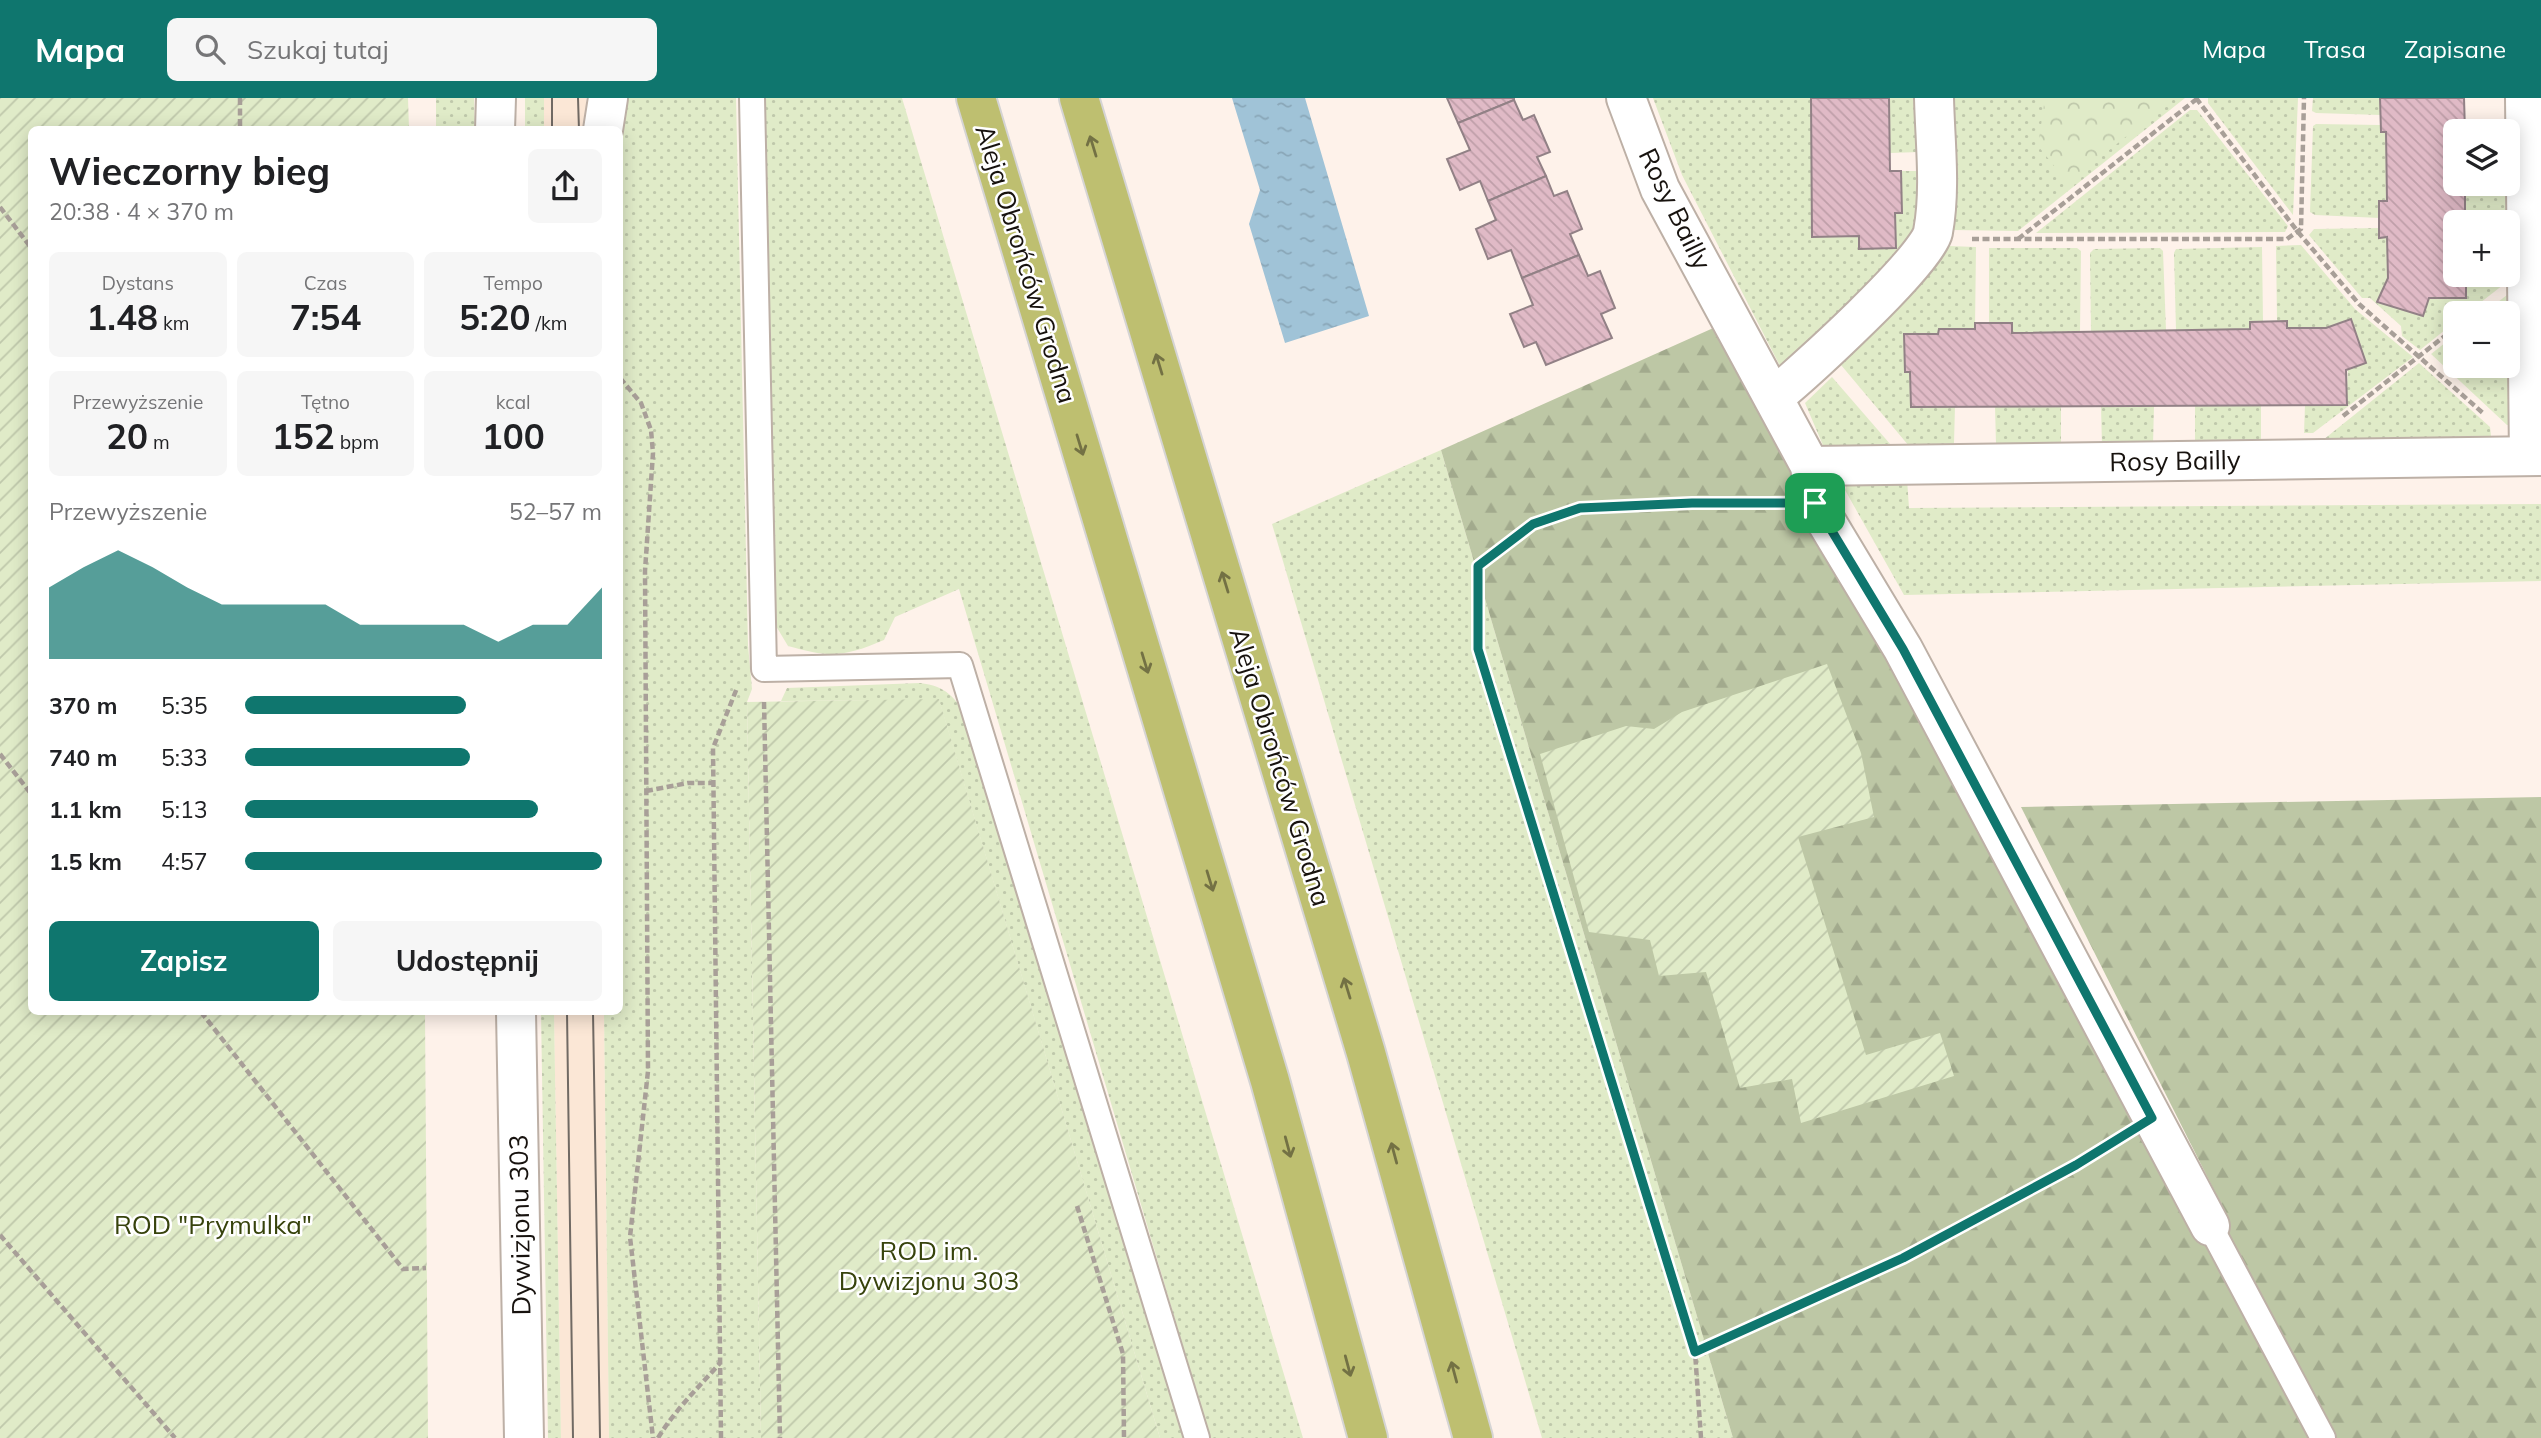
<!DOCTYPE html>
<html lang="pl">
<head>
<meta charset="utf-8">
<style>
	:root { --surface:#fff; --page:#f6f6f6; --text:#202124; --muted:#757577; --accent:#0f766e }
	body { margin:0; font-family:Mulish,sans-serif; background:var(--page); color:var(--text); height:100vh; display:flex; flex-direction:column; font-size:26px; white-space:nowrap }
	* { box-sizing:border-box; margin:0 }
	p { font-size:23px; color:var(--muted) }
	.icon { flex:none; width:38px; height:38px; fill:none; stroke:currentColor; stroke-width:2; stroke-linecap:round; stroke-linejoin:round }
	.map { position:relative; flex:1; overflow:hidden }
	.sheet { position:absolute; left:28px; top:28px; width:595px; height:889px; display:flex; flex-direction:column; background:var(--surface); border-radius:10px; box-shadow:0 4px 18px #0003 }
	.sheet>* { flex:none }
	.controls { position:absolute; left:2443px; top:21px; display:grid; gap:14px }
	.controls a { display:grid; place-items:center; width:77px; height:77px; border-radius:10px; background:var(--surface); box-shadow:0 4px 18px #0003; font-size:35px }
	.pin { position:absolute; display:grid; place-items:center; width:60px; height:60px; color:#fff; margin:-30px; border-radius:14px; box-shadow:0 4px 10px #0006 }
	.round { display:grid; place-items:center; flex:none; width:74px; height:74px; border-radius:10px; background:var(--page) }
	.headline { display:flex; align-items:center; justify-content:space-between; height:119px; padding:0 21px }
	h1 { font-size:38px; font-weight:700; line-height:52px }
	.figures { display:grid; grid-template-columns:repeat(3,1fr); gap:10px; height:119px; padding:7px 21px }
	.figures div { display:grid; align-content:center; border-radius:10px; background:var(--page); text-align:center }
	.figures b { font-size:35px; font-weight:700 }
	.figures small { font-size:19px; font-weight:400 }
	.figures p { font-size:19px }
	.chart { height:196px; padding:14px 21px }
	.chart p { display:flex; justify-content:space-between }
	.chart svg { width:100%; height:126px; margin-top:7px; fill:var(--accent); opacity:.7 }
	.primary-button { display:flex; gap:14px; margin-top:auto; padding:14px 21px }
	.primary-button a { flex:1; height:80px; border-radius:10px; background:var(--accent); color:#fff; font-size:28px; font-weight:700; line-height:80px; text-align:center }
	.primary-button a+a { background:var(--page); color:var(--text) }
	ul { padding:0 21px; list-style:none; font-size:23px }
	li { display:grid; grid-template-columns:112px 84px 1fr; align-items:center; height:52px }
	li i { height:18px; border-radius:9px; background:var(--accent) }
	header { display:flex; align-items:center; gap:42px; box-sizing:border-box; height:98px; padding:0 35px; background:var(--accent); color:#fff }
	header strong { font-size:33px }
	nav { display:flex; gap:38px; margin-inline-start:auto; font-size:24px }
	.search { width:490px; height:63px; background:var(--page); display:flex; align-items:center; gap:18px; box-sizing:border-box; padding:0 24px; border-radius:10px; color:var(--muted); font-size:26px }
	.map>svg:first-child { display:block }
</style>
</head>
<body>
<header>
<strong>Mapa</strong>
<div class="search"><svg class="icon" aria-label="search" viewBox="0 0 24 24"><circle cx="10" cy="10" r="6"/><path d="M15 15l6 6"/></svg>Szukaj tutaj</div>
<nav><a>Mapa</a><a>Trasa</a><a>Zapisane</a></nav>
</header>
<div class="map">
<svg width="2541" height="1340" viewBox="0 0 2541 1340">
	<defs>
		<pattern id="grass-dots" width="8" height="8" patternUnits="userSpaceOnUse" patternTransform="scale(1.75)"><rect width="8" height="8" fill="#e0ebc8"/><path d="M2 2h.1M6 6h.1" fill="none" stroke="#bfc8ab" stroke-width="1.8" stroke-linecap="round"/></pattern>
		<pattern id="forest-firs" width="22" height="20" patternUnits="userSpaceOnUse" patternTransform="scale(1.75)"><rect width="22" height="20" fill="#bdc7a5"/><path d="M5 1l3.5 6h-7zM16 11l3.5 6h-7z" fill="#a2aa8d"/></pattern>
		<pattern id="park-crowns" width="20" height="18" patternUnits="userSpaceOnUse" patternTransform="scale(1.75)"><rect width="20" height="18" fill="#e0ebc8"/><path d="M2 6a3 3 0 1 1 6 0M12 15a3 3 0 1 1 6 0" fill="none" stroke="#bfc8ab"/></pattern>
		<pattern id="garden-furrows" width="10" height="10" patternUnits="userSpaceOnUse" patternTransform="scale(1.75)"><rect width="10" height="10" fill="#e0ebc8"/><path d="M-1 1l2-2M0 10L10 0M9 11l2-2" fill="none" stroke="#bfc8ab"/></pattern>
		<pattern id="water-ripples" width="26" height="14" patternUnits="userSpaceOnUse" patternTransform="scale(1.75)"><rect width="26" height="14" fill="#a0c3d7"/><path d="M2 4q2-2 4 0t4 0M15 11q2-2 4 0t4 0" fill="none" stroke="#89a6b7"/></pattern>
		<pattern id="building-back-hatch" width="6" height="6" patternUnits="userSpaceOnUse" patternTransform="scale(1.75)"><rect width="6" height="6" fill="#e0bac6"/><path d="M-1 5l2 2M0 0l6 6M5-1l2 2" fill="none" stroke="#bf9fa9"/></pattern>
	</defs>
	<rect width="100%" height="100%" fill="#fef2ea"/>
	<g fill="#fbe7d6">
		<rect x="544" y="0" width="42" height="31"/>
		<polygon points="554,914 604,914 609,1340 561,1340"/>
	</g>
	<g fill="url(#grass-dots)">
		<polygon points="436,0 474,0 475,31 436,31"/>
		<rect x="525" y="0" width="19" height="31"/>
		<polygon points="626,0 736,0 748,547 752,591 747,604 761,1340 609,1340 604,914 620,914 620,34"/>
		<path d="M765,0H902L1303,1340H1210L959,491L895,519L884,542C844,559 830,560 788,548L773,523Z"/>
		<polygon points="1653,0 1811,0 1813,139 1859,138 1859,151 1896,150 1895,115 1901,115 1901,73 1920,73 1919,133 1787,271 1780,268 1682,77"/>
		<polygon points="1889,0 1920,0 1920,54 1890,55"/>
		<polygon points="1950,0 2185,0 2018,133 1953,132"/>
		<polygon points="2208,0 2298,0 2293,117 2208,5"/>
		<polygon points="2313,0 2380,0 2381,17 2316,15 2312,13"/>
		<polygon points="2190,12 2197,12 2288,128 2285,134 2036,135"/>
		<polygon points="2316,26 2381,27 2381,33 2386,34 2387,103 2380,104 2380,120 2315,117 2310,114 2313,28"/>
		<polygon points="2465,86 2508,86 2511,108 2507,114 2465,115"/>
		<polygon points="2379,130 2379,139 2387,139 2388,180 2377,204 2423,217 2429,200 2466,200 2466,177 2508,177 2512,180 2467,215 2455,215 2455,224 2420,252 2402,238 2401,228 2370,200 2362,200 2309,137 2314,131"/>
		<polygon points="2301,147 2355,211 2413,259 2313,335 2304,335 2305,307 2346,307 2351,222 2326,230 2287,230 2287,223 2277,223 2276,148"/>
		<polygon points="1949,148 1976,149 1975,231 1939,231 1938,236 1904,237 1905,273 1910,274 1911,309 1955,308 1954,345 1948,353 1914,354 1841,267"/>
		<polygon points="2262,149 2263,224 2250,231 2176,232 2174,155 2176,151"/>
		<polygon points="1989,150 2077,150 2081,153 2080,234 2012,235 2012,225 1989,225"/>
		<polygon points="2160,150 2163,153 2166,232 2091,234 2090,155 2094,151"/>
		<polygon points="2512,193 2512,327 2507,327 2431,256 2455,237 2455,268 2508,268 2508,215 2484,215"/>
		<polygon points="2419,265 2490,329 2491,338 2483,343 2318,346"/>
		<polygon points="1832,279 1897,354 1825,352 1805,305"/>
		<polygon points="2261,307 2261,343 2195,346 2195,308"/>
		<polygon points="1995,308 2061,308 2061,344 2054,351 1996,346"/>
		<polygon points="2101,308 2154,308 2153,347 2102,348"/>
		<polygon points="1441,352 1733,1340 1542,1340 1272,426"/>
		<polygon points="1907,381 1909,410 2541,406 2541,483 1904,497 1845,392 1848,383"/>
		<path d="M920,585C946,588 955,599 968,621L1183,1340H1160L939,602L781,603L787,590Z"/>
		<polygon points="541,914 554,914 561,1340 548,1340"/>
	</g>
	<polygon fill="url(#forest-firs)" points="1720,227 2186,1119 2220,1104 2021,709 2541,699 2541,1340 1733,1340 1441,352"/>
	<polygon fill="url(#park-crowns)" points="2045,0 2172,0 2173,1 2068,85 2038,48"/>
	<g fill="url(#garden-furrows)">
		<polygon points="0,0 408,0 409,31 32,32 32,914 425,914 428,1340 0,1340"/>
		<polygon points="1827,566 1861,655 1874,719 1798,739 1866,957 1940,935 1954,978 1801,1025 1792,981 1740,990 1706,874 1659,878 1650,842 1589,834 1540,656 1626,628 1654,631 1682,614"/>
		<polygon points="939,601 1160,1340 761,1340 747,604"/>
	</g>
	<polygon fill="url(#water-ripples)" points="1232,0 1305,0 1369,218 1285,245 1249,126 1260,92"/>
	<g fill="url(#building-back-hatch)" stroke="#928186" stroke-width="2">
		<polygon points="1447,0 1514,0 1514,2 1458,25"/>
		<polygon points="1811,0 1889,0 1890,73 1901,73 1902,115 1895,115 1896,150 1859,151 1859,138 1812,139"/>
		<polygon points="2380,0 2464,0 2465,33 2455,33 2455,86 2465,86 2465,124 2455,124 2455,177 2466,177 2466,200 2429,200 2423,218 2377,204 2388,180 2387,139 2379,140 2379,103 2387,103 2386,34 2381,34"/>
		<polygon points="1514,2 1523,22 1534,17 1550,54 1537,59 1546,78 1488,103 1480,83 1460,92 1447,61 1470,52 1458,25"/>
		<polygon points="1546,78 1554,98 1567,93 1582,131 1570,136 1579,157 1522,180 1511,152 1488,161 1476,131 1496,122 1488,103"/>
		<polygon points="1579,157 1588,178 1600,173 1615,210 1601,216 1612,240 1546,267 1536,244 1524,249 1510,216 1533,207 1522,180"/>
		<polygon points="2351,221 2366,265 2346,272 2347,307 1911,309 1910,274 1905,274 1904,236 1938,236 1939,231 1975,231 1975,225 2012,225 2012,235 2250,231 2250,224 2287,223 2287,230 2326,230"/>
	</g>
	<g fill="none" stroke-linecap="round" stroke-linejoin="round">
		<defs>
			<g id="lane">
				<polyline points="752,0 764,571 960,567 1197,1340"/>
				<polyline points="2210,1128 2323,1340"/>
			</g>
			<g id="street">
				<polyline points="1626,0 1660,91 1810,368 1815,405 1903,551 2210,1128"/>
				<polyline points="2525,0 2529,358"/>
				<path d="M1774,299C1802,276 1927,163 1933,134C1941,91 1935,43 1934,0"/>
				<polyline points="1810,368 2541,358"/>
			</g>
			<g id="secondary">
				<polyline points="495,32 496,0"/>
				<polyline points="603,32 608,0"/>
				<polyline points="516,914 524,1340"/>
			</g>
			<g id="highway">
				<polyline points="976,0 1270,983 1368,1340"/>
				<polyline points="1079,0 1366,955 1473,1340"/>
			</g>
		</defs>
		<use href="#lane" stroke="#bdb0a6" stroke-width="28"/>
		<use href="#street" stroke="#bdb0a6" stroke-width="42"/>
		<use href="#secondary" stroke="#bdb0a6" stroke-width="42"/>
		<use href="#highway" stroke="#d5d4d4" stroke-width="42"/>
		<g stroke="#a89f98" stroke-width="4.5" stroke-dasharray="7 3.5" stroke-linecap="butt">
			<polyline points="240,0 240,32"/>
			<polyline points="2196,0 2298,134 2359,206 2484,316"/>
			<polyline points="0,109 32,151"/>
			<polyline points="1972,141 2287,141 2301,131 2304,0"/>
			<polyline points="2018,141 2198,0"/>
			<polyline points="2474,215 2487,205"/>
			<polyline points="620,280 641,305 651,332 653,355 645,473 648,973 630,1139 653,1340"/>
			<polyline points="2343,318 2455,230"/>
			<polyline points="764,604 780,1340"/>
			<polyline points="0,656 32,697"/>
			<polyline points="646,693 688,685 713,685"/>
			<polyline points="201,914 403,1171 426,1170"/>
			<polyline points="1077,1108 1123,1256 1124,1340"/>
			<polyline points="0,1137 175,1340"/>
			<polyline points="1695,1254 1903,1160 2119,1041"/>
			<path d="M658,1340C675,1312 698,1290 720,1265"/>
			<polyline points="721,1340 713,650 737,590"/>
			<polyline points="1701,1340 1695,1254 1478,551 1478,468 1533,426 1580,410 1776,405"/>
		</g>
		<use href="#lane" stroke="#fff" stroke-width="24"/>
		<use href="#street" stroke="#fff" stroke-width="38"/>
		<use href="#secondary" stroke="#fff" stroke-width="38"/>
		<use href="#highway" stroke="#bebf70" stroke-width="38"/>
		<g stroke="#716a64" stroke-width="2">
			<polyline points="552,0 552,32"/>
			<polyline points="578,0 579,32"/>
			<polyline points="567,914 573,1340"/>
			<polyline points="593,914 600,1340"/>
		</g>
	</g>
	<defs><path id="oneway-shaft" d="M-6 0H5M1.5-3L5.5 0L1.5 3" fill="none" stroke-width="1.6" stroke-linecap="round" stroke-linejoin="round" transform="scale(1.75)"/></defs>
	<g stroke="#737144">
		<use href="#oneway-shaft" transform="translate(1093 48) rotate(-107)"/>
		<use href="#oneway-shaft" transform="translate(1159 266) rotate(-107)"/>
		<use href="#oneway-shaft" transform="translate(1080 347) rotate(73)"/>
		<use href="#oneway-shaft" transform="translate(1225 484) rotate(-107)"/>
		<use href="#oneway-shaft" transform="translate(1145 565) rotate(73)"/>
		<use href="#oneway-shaft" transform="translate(1210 783) rotate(73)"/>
		<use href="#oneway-shaft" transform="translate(1347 890) rotate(-107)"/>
		<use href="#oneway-shaft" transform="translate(1288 1049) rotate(75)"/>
		<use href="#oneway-shaft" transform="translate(1394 1055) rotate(-105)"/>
		<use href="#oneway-shaft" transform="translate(1348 1268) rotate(75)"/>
		<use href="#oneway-shaft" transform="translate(1454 1274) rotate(-105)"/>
	</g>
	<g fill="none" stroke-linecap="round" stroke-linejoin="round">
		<defs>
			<polygon id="route" points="1692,405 1815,405 1903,551 2152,1020 2076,1067 1903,1160 1695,1254 1478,551 1478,468 1533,426 1580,410"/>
		</defs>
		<use href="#route" stroke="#fff" stroke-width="14"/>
		<use href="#route" stroke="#0f766e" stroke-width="9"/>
	</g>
	<g text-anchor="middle" stroke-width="5" stroke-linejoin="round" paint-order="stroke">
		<g font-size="26" fill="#17120e" stroke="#fff">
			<text transform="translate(1675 111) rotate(64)" y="9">Rosy Bailly</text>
			<text transform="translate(1026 166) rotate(73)" y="9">Aleja Obrońców Grodna</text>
			<text transform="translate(2175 363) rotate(-1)" y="9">Rosy Bailly</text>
			<text transform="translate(1280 669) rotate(73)" y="9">Aleja Obrońców Grodna</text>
			<text transform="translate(520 1127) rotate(-91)" y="9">Dywizjonu 303</text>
		</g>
		<g font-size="26" fill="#37430c" stroke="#fff">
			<text x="213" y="1136">ROD "Prymulka"</text>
			<text x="929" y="1162">ROD im.<tspan x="929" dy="30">Dywizjonu 303</tspan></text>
		</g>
	</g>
</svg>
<div class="controls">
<a><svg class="icon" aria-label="layers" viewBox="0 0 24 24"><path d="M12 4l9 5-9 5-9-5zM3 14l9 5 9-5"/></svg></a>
<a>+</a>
<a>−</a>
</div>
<div class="pin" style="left:1815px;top:405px;background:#1e9e55"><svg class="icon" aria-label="arrive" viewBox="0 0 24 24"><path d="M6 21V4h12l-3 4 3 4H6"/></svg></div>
<section class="sheet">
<div class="headline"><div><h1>Wieczorny bieg</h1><p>20:38 · 4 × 370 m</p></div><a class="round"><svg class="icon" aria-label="share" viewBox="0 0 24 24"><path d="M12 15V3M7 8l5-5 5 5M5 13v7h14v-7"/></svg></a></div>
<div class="figures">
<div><p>Dystans</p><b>1.48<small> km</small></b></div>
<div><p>Czas</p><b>7:54</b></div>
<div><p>Tempo</p><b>5:20<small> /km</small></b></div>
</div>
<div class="figures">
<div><p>Przewyższenie</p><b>20<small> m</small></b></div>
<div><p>Tętno</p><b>152<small> bpm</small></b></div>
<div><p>kcal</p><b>100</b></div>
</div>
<div class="chart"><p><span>Przewyższenie</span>52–57 m</p>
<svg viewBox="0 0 160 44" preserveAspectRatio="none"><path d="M0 44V19L10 12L20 6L30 12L40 19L50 25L60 25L70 25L80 25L90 32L100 32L110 32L120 32L130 38L140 32L150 32L160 19V44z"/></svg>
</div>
<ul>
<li><b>370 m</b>5:35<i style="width:62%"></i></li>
<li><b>740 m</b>5:33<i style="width:63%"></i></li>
<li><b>1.1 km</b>5:13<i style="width:82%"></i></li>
<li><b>1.5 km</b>4:57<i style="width:100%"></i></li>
</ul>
<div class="primary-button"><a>Zapisz</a><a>Udostępnij</a></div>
</section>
</div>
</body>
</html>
